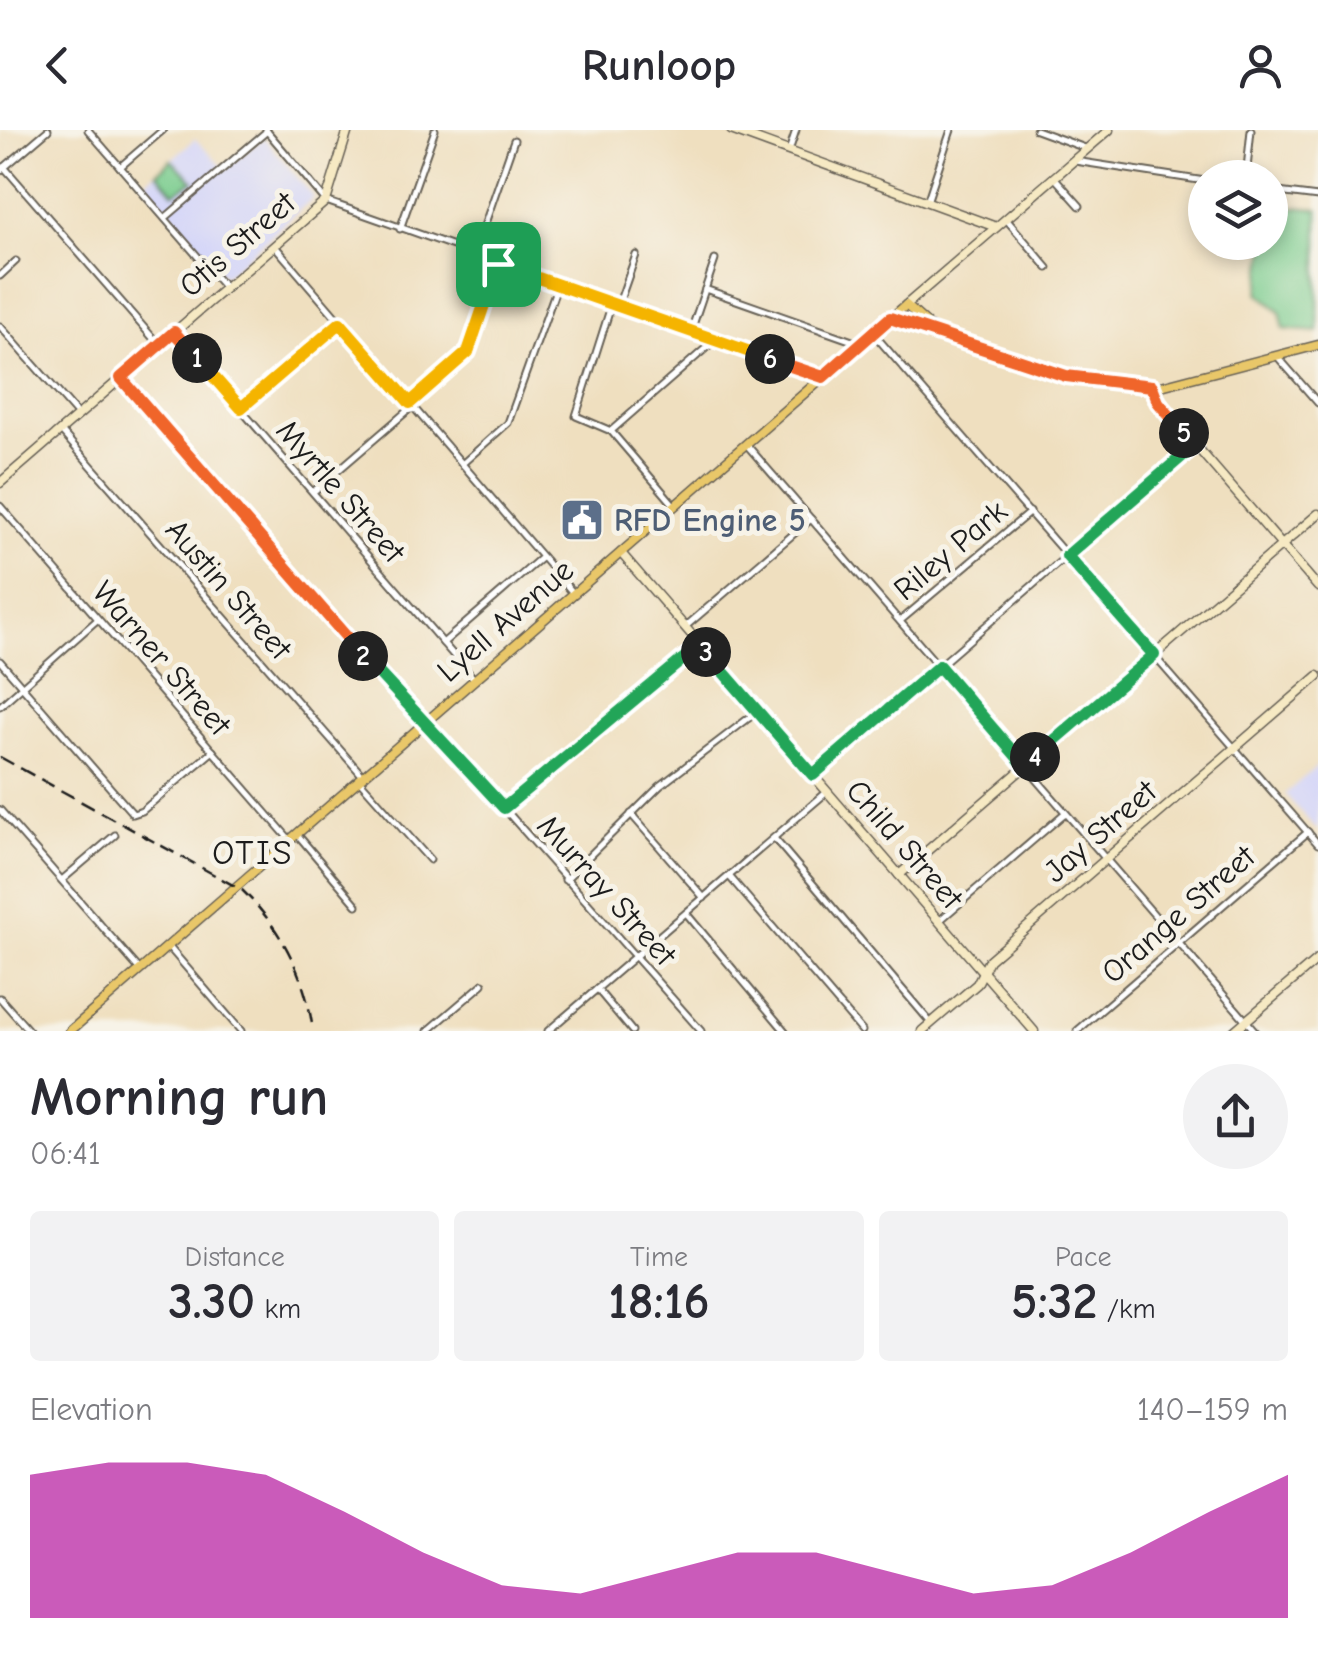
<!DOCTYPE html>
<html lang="en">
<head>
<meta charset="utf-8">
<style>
	:root { --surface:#fff; --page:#f2f2f3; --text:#2b2b33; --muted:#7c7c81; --accent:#b5179e }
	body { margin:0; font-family:"Comic Neue",sans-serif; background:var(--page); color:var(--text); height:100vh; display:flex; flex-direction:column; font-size:38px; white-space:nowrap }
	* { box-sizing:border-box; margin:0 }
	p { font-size:32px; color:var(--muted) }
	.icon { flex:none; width:55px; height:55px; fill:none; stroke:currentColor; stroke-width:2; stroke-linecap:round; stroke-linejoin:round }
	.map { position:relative; height:901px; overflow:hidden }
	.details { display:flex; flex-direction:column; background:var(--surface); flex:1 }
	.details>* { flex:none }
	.tools { position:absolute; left:1188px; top:30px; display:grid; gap:20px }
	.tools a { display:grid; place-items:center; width:100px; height:100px; border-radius:50%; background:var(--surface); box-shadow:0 5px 15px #0003; font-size:50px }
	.pin { position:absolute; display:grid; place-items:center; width:85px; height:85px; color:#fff; margin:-42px; border-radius:20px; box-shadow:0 5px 15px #0006 }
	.km { position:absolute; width:50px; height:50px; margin:-25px; border-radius:50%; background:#222; color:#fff; font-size:28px; line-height:50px; text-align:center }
	.round { display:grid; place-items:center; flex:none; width:105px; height:105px; border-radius:52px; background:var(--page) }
	.head { display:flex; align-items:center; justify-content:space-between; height:170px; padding:0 30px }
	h1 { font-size:55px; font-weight:600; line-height:75px }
	.figures { display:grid; grid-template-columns:repeat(3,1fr); gap:15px; height:170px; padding:10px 30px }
	.figures div { display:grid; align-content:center; border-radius:10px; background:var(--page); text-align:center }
	.figures b { font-size:50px; font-weight:600 }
	.figures small { font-size:28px; font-weight:400 }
	.figures p { font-size:28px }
	.chart { height:280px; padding:20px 30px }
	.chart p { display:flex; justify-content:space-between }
	.chart svg { width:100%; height:180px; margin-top:10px; fill:var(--accent); opacity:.7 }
	header { display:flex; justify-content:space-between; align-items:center; height:130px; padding:0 30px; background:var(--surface); font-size:45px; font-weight:600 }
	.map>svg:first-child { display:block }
</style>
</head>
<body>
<header><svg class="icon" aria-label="back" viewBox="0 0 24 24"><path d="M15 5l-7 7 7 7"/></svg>Runloop<svg class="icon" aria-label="person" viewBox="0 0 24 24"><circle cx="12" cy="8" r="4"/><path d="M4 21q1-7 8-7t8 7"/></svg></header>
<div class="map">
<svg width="1318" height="901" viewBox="0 0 1318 901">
	<rect width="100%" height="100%" fill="#f7f3e8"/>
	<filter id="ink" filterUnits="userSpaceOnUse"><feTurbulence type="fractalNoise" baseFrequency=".01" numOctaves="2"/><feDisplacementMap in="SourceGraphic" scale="20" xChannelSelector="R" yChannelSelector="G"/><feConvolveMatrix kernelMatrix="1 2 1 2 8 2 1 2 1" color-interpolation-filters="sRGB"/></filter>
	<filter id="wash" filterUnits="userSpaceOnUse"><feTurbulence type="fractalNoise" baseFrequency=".0048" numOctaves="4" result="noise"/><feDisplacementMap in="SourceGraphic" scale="40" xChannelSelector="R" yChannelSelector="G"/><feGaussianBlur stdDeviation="2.25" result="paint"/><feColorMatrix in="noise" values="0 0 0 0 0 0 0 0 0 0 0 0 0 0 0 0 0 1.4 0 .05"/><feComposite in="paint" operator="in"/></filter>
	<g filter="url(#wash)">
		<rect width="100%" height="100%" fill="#efdfbf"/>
		<g fill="#d6d7f8">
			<polygon points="264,8 314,67 224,147 144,53 195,9 225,39"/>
			<polygon points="1318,635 1318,701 1285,664"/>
		</g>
		<g fill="#79cc8e" stroke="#4a7455" stroke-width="2.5">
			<polygon points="171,30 194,51 174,63 157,43"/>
			<polygon points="1290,77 1318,79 1318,202 1284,199 1280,182 1259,163 1270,92"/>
		</g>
	</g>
	<g filter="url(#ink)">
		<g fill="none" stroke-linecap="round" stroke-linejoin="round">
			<defs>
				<g id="street">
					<polyline points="88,0 225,158"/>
					<polyline points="266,0 326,71 823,247"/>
					<polyline points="1036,0 1088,19"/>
					<polyline points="789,21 796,0"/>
					<polyline points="1075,31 1205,51"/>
					<polyline points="4,37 159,215"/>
					<polyline points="120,37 163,0"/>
					<polyline points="0,41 48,0"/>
					<polyline points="1054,47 1080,76"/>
					<polyline points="1246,48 1251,0"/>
					<polyline points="1270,61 1318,67"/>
					<polyline points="927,72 951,0"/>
					<polyline points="165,88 267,1"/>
					<polyline points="1006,89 1048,138"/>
					<polyline points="400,99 435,0"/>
					<polyline points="274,115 574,464"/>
					<polyline points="474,125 514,10"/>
					<polyline points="0,146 16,131"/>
					<polyline points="705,159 861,214"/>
					<polyline points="612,173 576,286 611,301 675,376"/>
					<polyline points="618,176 636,125"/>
					<polyline points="0,196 78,285"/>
					<polyline points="691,201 715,130"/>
					<polyline points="174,202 475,550"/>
					<polyline points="873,203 1318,714"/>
					<polyline points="1277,226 1318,273"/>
					<polyline points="121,248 422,595 433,598 701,901"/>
					<polyline points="410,273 468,222 498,133"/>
					<polyline points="241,279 341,193"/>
					<polyline points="60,300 363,646"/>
					<polyline points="611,301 714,211"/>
					<polyline points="746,314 1255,901"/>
					<polyline points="462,334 508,293 558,154"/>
					<polyline points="313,362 413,276"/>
					<polyline points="0,376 290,710"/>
					<polyline points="900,491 1030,382"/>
					<polyline points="685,497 811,389"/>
					<polyline points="443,513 542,427"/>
					<polyline points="0,531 133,684 142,681 213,621"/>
					<polyline points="0,576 97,490"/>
					<polyline points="813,645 1195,315"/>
					<polyline points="359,650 430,730"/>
					<polyline points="504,679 700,515"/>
					<polyline points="0,680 140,840"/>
					<polyline points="631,684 704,768"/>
					<polyline points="297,704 357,775"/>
					<polyline points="774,708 931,893"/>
					<polyline points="729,746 862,901"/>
					<polyline points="62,750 115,705"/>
					<polyline points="565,750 660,656 758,581"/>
					<polyline points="686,783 785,901"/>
					<polyline points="939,791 1065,683"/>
					<polyline points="168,816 241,901"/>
					<polyline points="597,859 632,901"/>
					<polyline points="0,868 29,901"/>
					<polyline points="428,901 483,854"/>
					<polyline points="548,901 827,662"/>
					<polyline points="1077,901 1308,702"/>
				</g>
				<g id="secondary">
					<polyline points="731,0 996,97"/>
					<polyline points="906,175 1109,0"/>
					<polyline points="1152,256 1158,272 1318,457"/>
					<polyline points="0,353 326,71 348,0"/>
					<polyline points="621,423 1034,901"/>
					<polyline points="899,745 1318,384"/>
					<polyline points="922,901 977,854 989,830 1318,546"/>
					<polyline points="1234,901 1318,829"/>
				</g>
				<g id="primary">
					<polyline points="890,188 928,201"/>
					<polyline points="70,901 906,175 937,203 1036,237 1104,253 1161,256 1318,215"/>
				</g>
			</defs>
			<use href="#street" stroke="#666055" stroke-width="9"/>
			<use href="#secondary" stroke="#666055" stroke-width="11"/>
			<use href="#primary" stroke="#666055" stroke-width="11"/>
			<use href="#street" stroke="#fff" stroke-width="5"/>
			<use href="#secondary" stroke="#f6e9c3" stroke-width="8"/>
			<use href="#primary" stroke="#e9c769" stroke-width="8"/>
			<path stroke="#1c1c1c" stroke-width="2.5" stroke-dasharray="15 8" stroke-linecap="butt" d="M0,627L242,760C282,799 306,847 313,901"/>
		</g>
	</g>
	<g fill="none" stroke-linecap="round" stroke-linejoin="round" filter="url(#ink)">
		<defs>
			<polyline id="split-1" points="197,228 241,278 340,193 410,273 468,222 498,134"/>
			<polyline id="split-2" points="197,228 174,202 121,248 363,526"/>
			<polyline id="split-3" points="363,526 504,678 700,515 706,522"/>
			<polyline id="split-4" points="706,522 813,645 939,536 1025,636 1035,627"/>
			<polyline id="split-5" points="1035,627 1154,525 1067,426 1195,315 1184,303"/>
			<polyline id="split-6" points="770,229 823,247 890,188 1066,246 1152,256 1158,272 1184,303"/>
			<polyline id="split-7" points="498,134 770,229"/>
		</defs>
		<use href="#split-1" stroke="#fff" stroke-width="20"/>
		<use href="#split-2" stroke="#fff" stroke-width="20"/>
		<use href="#split-3" stroke="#fff" stroke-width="20"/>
		<use href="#split-4" stroke="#fff" stroke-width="20"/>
		<use href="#split-5" stroke="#fff" stroke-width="20"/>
		<use href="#split-6" stroke="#fff" stroke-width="20"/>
		<use href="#split-7" stroke="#fff" stroke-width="20"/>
		<use href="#split-1" stroke="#f5b400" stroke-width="12"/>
		<use href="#split-2" stroke="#f0652b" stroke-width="12"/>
		<use href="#split-3" stroke="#22a559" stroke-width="12"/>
		<use href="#split-4" stroke="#22a559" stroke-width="12"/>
		<use href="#split-5" stroke="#22a559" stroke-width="12"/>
		<use href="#split-6" stroke="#f0652b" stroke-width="12"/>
		<use href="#split-7" stroke="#f5b400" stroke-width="12"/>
	</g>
	<defs>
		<symbol id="civic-square" viewBox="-11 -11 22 22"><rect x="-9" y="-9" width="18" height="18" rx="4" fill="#5c6f8a" stroke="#f7f3e8"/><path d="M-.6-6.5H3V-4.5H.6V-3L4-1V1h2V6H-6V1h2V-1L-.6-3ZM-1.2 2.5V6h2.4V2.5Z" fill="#fff"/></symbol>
	</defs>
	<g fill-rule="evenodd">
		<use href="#civic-square" x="557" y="365" width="50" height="50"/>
	</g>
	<g text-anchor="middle" stroke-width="10" stroke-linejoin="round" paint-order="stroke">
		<g font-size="32" fill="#1c1c1c" stroke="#f7f3e8">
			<text transform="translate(237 114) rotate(-41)" y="11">Otis Street</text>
			<text transform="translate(341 361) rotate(49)" y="11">Myrtle Street</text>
			<text transform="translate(950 420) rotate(-40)" y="11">Riley Park</text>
			<text transform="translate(229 459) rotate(49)" y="11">Austin Street</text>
			<text transform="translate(505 490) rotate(-41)" y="11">Lyell Avenue</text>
			<text transform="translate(162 528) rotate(49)" y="11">Warner Street</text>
			<text transform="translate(1100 701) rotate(-41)" y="11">Jay Street</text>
			<text transform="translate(905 714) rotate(49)" y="11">Child Street</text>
			<text transform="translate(607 760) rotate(48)" y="11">Murray Street</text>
			<text transform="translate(1178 784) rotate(-41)" y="11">Orange Street</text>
		</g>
		<g font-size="32" font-weight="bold" fill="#4e5e75" stroke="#f7f3e8" text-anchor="start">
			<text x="614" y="401">RFD Engine 5</text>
		</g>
		<g font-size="35" letter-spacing="2.5" fill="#1c1c1c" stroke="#f7f3e8">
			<text x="253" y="734">OTIS</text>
		</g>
	</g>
</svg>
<div class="tools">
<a><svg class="icon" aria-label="layers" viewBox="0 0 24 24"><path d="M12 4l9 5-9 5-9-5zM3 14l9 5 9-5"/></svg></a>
</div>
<div class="pin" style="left:498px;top:134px;background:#1e9e55"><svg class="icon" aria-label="arrive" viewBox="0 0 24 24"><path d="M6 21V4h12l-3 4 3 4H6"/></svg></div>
<b class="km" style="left:197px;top:228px">1</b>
<b class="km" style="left:363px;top:526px">2</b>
<b class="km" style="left:706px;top:522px">3</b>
<b class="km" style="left:1035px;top:627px">4</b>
<b class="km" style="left:1184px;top:303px">5</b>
<b class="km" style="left:770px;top:229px">6</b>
</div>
<section class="details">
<div class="head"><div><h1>Morning run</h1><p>06:41</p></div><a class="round"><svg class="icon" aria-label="share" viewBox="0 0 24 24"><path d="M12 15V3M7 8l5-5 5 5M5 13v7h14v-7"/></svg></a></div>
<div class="figures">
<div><p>Distance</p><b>3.30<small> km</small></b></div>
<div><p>Time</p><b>18:16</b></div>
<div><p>Pace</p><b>5:32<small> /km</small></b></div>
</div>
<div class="chart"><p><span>Elevation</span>140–159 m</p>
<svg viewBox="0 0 160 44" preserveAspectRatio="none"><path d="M0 44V9L10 6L20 6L30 9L40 18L50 28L60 36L70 38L80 33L90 28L100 28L110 33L120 38L130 36L140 28L150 18L160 9V44z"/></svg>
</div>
</section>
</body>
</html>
